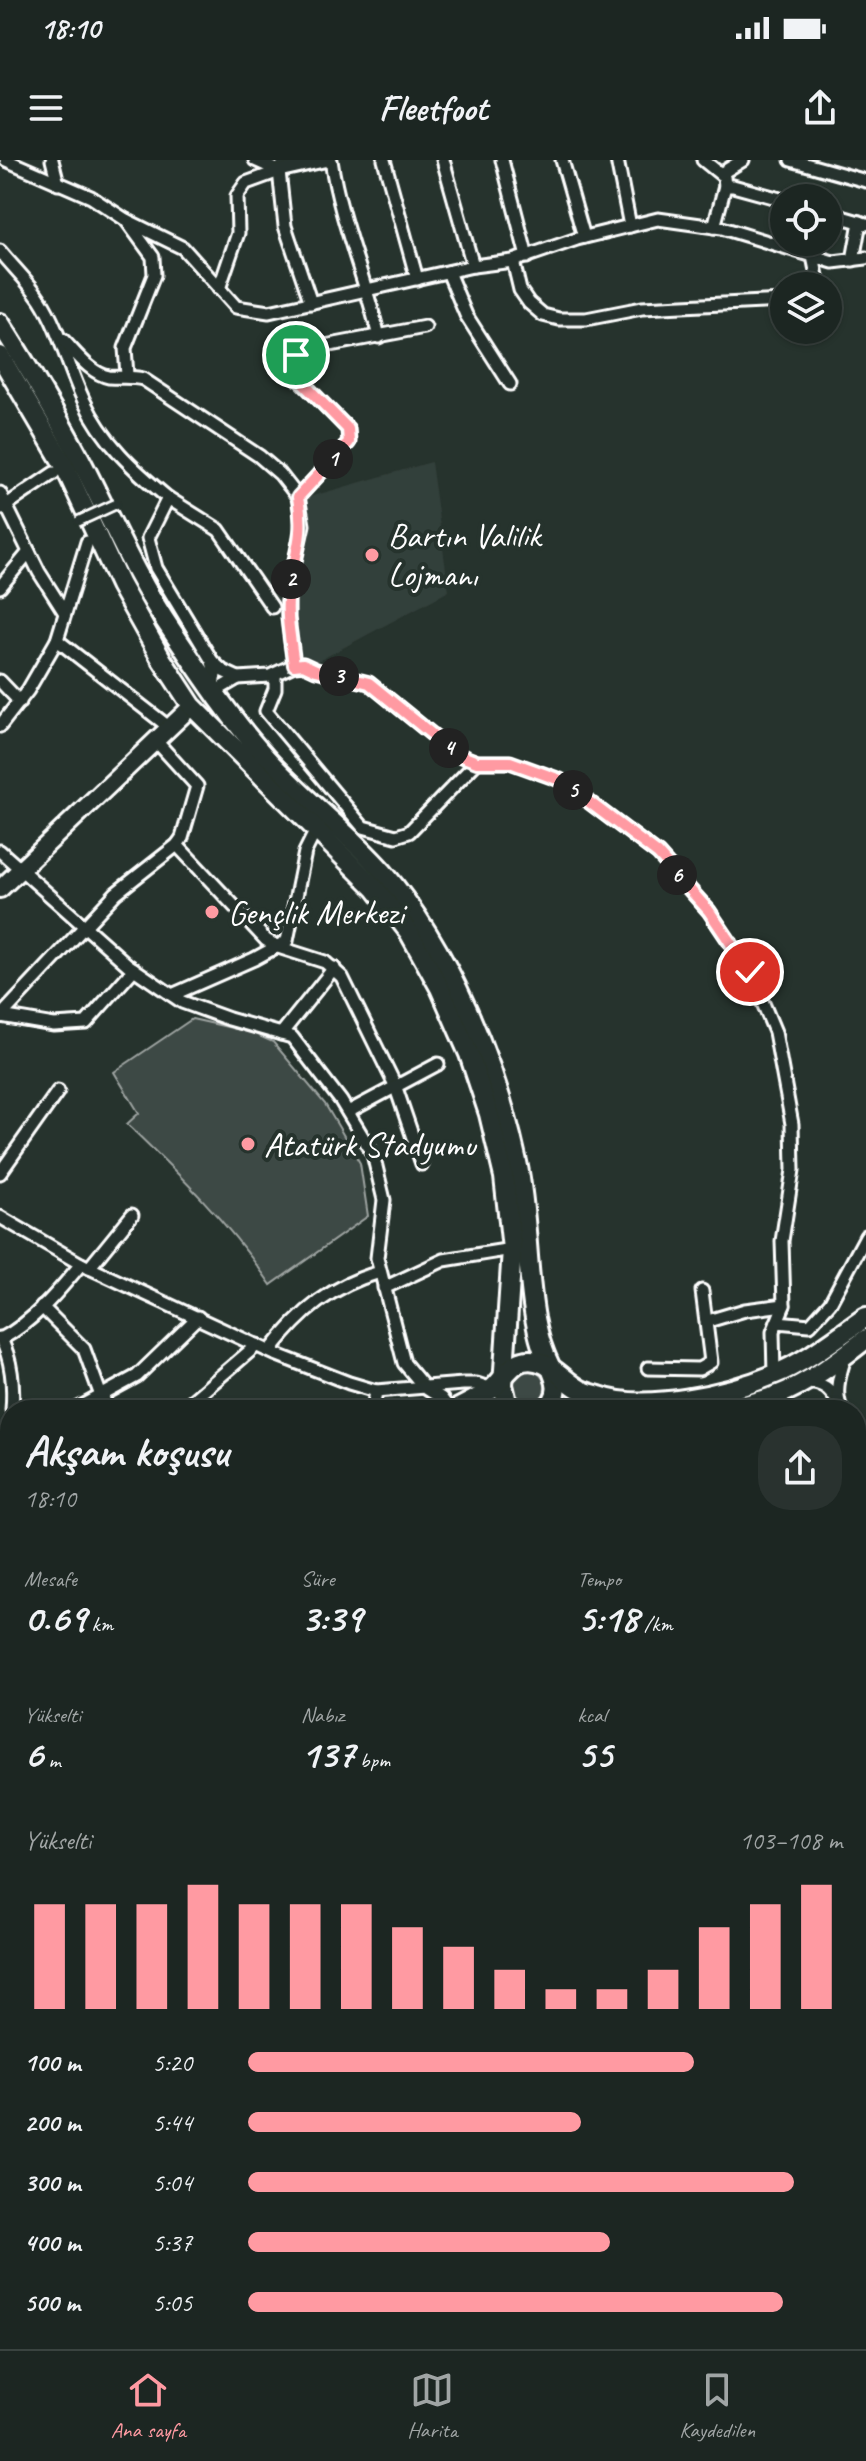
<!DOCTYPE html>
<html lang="tr">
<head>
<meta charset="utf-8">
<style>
	:root { --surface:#1c2622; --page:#29322f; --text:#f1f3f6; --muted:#a0a5a5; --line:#3a4340; --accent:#ff9aa2 }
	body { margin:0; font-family:Caveat,sans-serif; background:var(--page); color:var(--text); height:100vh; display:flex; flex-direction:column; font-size:30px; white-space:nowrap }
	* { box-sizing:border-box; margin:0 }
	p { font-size:26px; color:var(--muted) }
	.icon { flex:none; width:44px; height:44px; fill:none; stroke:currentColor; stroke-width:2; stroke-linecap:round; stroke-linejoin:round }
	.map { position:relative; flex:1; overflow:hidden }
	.sheet { position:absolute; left:0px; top:1240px; width:866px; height:950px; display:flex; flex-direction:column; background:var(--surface); border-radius:32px 32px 0 0; box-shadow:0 2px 6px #0004,0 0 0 2px var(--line) }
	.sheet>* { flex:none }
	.buttons { position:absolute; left:770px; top:24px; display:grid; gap:16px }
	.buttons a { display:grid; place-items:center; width:72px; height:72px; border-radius:50%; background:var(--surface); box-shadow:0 2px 6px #0004,0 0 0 2px var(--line); font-size:40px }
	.pin { position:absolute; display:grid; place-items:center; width:68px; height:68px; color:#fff; margin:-34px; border:4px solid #fff; border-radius:50%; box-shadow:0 2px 8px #0007 }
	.km { position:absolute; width:40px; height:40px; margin:-20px; border-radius:50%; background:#222; color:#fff; font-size:22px; line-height:40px; text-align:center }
	.round { display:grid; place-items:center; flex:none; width:84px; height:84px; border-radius:32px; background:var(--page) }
	.head { display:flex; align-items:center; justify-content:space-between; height:136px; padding:0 24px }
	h1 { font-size:44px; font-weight:700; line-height:60px }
	.figures { display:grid; grid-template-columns:repeat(3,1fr); gap:12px; height:136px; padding:8px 24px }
	.figures div { display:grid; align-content:center }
	.figures b { font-size:40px; font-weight:700 }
	.figures small { font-size:22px; font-weight:400 }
	.figures p { font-size:22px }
	.chart { height:224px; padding:16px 24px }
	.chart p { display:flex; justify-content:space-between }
	.chart svg { width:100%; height:144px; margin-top:8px; stroke:var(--accent); stroke-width:6 }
	ul { padding:0 24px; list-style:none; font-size:26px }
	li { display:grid; grid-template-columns:128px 96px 1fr; align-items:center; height:60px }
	li i { height:20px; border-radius:10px; background:var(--accent) }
	.status { display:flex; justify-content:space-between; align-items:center; height:56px; padding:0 40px; background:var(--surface); direction:ltr }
	.status svg { height:22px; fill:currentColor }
	header { display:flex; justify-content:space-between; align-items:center; height:104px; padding:0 24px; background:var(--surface); font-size:36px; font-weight:700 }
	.menu { display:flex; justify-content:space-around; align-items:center; height:112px; border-top:2px solid var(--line); background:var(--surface); font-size:22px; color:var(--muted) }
	.menu a { display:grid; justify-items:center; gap:4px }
	.menu .current { color:var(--accent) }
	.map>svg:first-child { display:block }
</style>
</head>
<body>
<div class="status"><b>18:10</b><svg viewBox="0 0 49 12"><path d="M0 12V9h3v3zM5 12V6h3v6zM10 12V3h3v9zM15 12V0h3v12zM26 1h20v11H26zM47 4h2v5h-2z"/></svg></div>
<header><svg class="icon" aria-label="menu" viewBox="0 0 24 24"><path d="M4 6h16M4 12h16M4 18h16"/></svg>Fleetfoot<svg class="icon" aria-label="share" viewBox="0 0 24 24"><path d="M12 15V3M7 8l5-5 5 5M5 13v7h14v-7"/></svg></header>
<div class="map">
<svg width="866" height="2189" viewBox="0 0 866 2189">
	<rect width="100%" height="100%" fill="#26332d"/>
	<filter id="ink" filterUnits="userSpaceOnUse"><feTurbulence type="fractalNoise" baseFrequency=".0125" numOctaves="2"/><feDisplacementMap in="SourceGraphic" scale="16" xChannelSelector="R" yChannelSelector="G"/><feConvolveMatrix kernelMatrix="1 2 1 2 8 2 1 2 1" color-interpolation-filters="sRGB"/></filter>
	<g filter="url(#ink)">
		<polygon fill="#333f3a" points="431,302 449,431 313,504 296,495 290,448 302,339"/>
		<g fill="#3e4944" stroke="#9ea4a2" stroke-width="2">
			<path d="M192,859L250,872L273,882L325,944L360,1003L368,1056L271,1125C227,1061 182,1017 127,964L139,953L114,912Z"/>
			<circle cx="528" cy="1227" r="17"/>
			<polygon points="0,1547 10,1560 10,1686 0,1680"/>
		</g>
		<g fill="#67706c" stroke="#a4a9a7" stroke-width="2">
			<polygon points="0,1492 10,1509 10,1556 0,1539"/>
			<polygon points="866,1641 866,1809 856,1837 856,1658"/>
			<polygon points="0,1680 10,1686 10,1797 0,1804"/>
			<polygon points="652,2180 709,2180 704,2189 647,2189"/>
		</g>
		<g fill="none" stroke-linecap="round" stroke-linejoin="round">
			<defs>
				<g id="minor">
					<polyline points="6,0 91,37 126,60"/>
					<polyline points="52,0 58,24"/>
					<polyline points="255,0 279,11"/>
					<polyline points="286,0 279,11 285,66 311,143"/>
					<path d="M331,0C340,61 365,117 379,177"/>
					<polyline points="384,0 417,119"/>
					<polyline points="443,0 473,106"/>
					<polyline points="502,0 527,97"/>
					<polyline points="562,0 584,77"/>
					<polyline points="617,0 630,66"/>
					<polyline points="703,0 724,17 725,26 714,67"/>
					<polyline points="791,0 866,21"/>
					<polyline points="722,13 743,0"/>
					<polyline points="725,26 733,26 784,40"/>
					<polyline points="828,53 866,64"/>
					<path d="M0,91C13,107 29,122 40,139C60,170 68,208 84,241C103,282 134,310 168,338L148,378L156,408L212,501L215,515L212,529L221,528L238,518"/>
					<polyline points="813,96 819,126"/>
					<polyline points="853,100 860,62"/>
					<polyline points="513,101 520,130 529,143 543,155 559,159 586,159 642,148 784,141"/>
					<polyline points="448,112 466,155 510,224"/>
					<polyline points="219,129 238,73 237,36 246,23 279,11 328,0"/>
					<path d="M63,180C75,192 91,214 109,217C121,218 131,216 143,219L259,296L280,314L298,337L303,365L288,432V458L294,505"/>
					<polyline points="127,215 125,188 154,115 153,97 126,60 183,88 236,147 269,152 473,106 513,101 577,79 658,59 722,68 833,102 866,98"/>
					<polyline points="0,333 39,412 65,453"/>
					<polyline points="298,337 349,282 348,269 294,214 292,203 296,195 309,189 425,167"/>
					<polyline points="168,338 219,370 272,447"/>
					<polyline points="2,348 54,313"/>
					<polyline points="0,427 29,392"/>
					<polyline points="57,480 170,568"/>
					<polyline points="212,501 223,511 238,518 270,516 294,505 303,504 316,510 369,523 456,594 477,602 510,602 560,620 658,694 709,751 750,812 775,872 792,964 793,1010 782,1081 784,1145 773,1172 774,1215"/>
					<polyline points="275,514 275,529 266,551 363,667 396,676 409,672 477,602"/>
					<polyline points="0,521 20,542"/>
					<polyline points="0,566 28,530 57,480 87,382"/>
					<polyline points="177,685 266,780 278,787 325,802 342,817 395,925 422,1004"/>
					<polyline points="0,691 128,805 182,842 229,859 292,877 341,941 373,994 384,1040 377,1098 404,1203 424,1227 441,1238 450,1250"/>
					<polyline points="172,835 254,799 287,781 305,692 317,668"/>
					<polyline points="1,856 54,865 86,863 134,809"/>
					<polyline points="0,857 116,733 177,685 182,678 197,626 156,581"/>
					<polyline points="281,874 334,808"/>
					<polyline points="348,952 438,904"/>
					<polyline points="0,1013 58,931"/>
					<polyline points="0,1057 81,1104 275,1194 349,1223 376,1231 463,1224 477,1224 495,1230"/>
					<polyline points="89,1108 132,1055"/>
					<polyline points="384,1128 444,1100 512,1089"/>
					<polyline points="42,1147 84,1189 101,1236 110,1250"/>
					<polyline points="708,1161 745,1150 784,1145"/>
					<polyline points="777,1162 810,1165 830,1143 866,1076"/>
					<path d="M0,1178C12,1198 14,1227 12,1250"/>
					<path d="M1,1179C32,1163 59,1131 81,1104"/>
					<path d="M270,1191C301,1151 331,1126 380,1112"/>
					<polyline points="648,1208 699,1209 711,1202 702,1131"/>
					<path d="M808,1222C824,1224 829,1228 837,1241"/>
					<polyline points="75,1250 137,1216 198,1157"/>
					<polyline points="181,1250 257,1185"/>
					<polyline points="373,1250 376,1231"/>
					<path d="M842,1250C833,1233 840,1214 845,1197"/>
					<polyline points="856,1278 866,1297"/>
					<polyline points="10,1285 4,1348 10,1371"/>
				</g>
				<polyline id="secondary" points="0,729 192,546"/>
				<polyline id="primary" points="0,1413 10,1411"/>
				<g id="trunk">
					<path d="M0,163C28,207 55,252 80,299C110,357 135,417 172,471C201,514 231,559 266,598C302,638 347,671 383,712C449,789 496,904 517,1002C528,1053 526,1107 535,1158C537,1168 539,1179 543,1189C550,1211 569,1231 544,1250"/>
					<polyline points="0,196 63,303 120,425 162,500 192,546 375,728 409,772 440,828 469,894 489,954 504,1017 512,1089 503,1225 507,1242 517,1250"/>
					<path d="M455,1250C467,1244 481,1237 492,1229C503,1220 510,1204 523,1201C546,1195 563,1221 581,1230C587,1233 593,1234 599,1236C644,1253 729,1233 773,1215C806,1202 837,1177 866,1157"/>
					<path d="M727,1250C743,1245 760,1242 776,1236C809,1223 838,1201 866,1179"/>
				</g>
			</defs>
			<use href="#minor" stroke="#fff" stroke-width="17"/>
			<use href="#secondary" stroke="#fff" stroke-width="22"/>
			<use href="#primary" stroke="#fff" stroke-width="22"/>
			<use href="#trunk" stroke="#fff" stroke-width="24"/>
			<use href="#minor" stroke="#26332d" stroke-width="11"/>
			<use href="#secondary" stroke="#26332d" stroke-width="16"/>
			<use href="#primary" stroke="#26332d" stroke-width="16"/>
			<use href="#trunk" stroke="#26332d" stroke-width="18"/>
			<defs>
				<polyline id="pedestrian-bridge" points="79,361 116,344"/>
			</defs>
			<use href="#pedestrian-bridge" stroke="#fff" stroke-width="14" stroke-linecap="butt"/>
			<use href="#pedestrian-bridge" stroke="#26332d" stroke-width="8"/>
		</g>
	</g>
	<g fill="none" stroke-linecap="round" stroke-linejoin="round" filter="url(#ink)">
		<defs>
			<path id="route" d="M296,195L292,203L294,214L348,269L349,282L298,337C305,378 295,392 289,430C285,454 291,481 294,505L303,504L316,510L369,523L456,594L477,602H510L560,620L658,694L709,751L750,812"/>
		</defs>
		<use href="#route" stroke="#fff" stroke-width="16"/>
		<use href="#route" stroke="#ff9aa2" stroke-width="10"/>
	</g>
	<g fill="#ff9aa2" stroke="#26332d" stroke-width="3">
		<circle cx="372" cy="395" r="8"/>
		<circle cx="212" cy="752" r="8"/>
		<circle cx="248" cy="984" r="8"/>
	</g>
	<g text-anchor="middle" stroke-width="8" stroke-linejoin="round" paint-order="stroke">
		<g font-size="34" fill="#fff" stroke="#26332d" text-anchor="start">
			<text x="388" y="387">Bartın Valilik<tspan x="388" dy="39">Lojmanı</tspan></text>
			<text x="228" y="764">Gençlik Merkezi</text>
			<text x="264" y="996">Atatürk Stadyumu</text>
		</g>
	</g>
</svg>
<div class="buttons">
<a><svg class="icon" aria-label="locate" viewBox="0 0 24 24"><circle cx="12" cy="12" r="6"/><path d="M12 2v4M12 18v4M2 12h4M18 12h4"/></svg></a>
<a><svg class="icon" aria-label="layers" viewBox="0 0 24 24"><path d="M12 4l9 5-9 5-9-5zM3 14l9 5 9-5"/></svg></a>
</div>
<div class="pin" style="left:296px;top:195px;background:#1e9e55"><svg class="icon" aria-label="arrive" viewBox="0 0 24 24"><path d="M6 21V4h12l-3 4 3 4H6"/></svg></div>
<div class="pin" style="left:750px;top:812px;background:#d93025"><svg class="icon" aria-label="check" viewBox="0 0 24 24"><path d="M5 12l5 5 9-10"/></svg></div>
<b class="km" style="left:333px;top:299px">1</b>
<b class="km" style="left:291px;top:419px">2</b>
<b class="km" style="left:339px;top:516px">3</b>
<b class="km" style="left:449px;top:588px">4</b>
<b class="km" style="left:573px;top:630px">5</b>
<b class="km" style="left:677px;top:715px">6</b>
<section class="sheet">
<div class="head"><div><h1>Akşam koşusu</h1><p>18:10</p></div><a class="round"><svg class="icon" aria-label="share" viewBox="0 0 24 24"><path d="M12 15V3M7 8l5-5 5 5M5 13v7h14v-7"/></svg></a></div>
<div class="figures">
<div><p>Mesafe</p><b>0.69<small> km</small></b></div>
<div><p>Süre</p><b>3:39</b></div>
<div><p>Tempo</p><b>5:18<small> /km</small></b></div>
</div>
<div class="figures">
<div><p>Yükselti</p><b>6<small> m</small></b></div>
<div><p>Nabız</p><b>137<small> bpm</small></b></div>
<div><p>kcal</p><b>55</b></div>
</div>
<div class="chart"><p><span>Yükselti</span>103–108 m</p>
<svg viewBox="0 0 160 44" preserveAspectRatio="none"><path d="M5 44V12M15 44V12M25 44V12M35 44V6M45 44V12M55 44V12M65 44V12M75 44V19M85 44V25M95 44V32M105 44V38M115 44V38M125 44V32M135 44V19M145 44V12M155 44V6"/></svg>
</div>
<ul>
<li><b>100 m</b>5:20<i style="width:75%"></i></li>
<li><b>200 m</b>5:44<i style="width:56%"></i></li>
<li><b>300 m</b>5:04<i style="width:92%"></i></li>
<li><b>400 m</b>5:37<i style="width:61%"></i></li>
<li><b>500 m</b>5:05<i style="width:90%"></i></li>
</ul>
</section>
</div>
<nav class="menu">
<a class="current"><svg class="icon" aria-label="home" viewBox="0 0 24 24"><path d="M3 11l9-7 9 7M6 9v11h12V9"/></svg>Ana sayfa</a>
<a><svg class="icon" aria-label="map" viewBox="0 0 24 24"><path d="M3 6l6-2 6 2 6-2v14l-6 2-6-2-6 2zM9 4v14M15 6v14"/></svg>Harita</a>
<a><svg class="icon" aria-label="saved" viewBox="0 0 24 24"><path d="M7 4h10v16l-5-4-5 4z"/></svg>Kaydedilen</a>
</nav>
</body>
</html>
